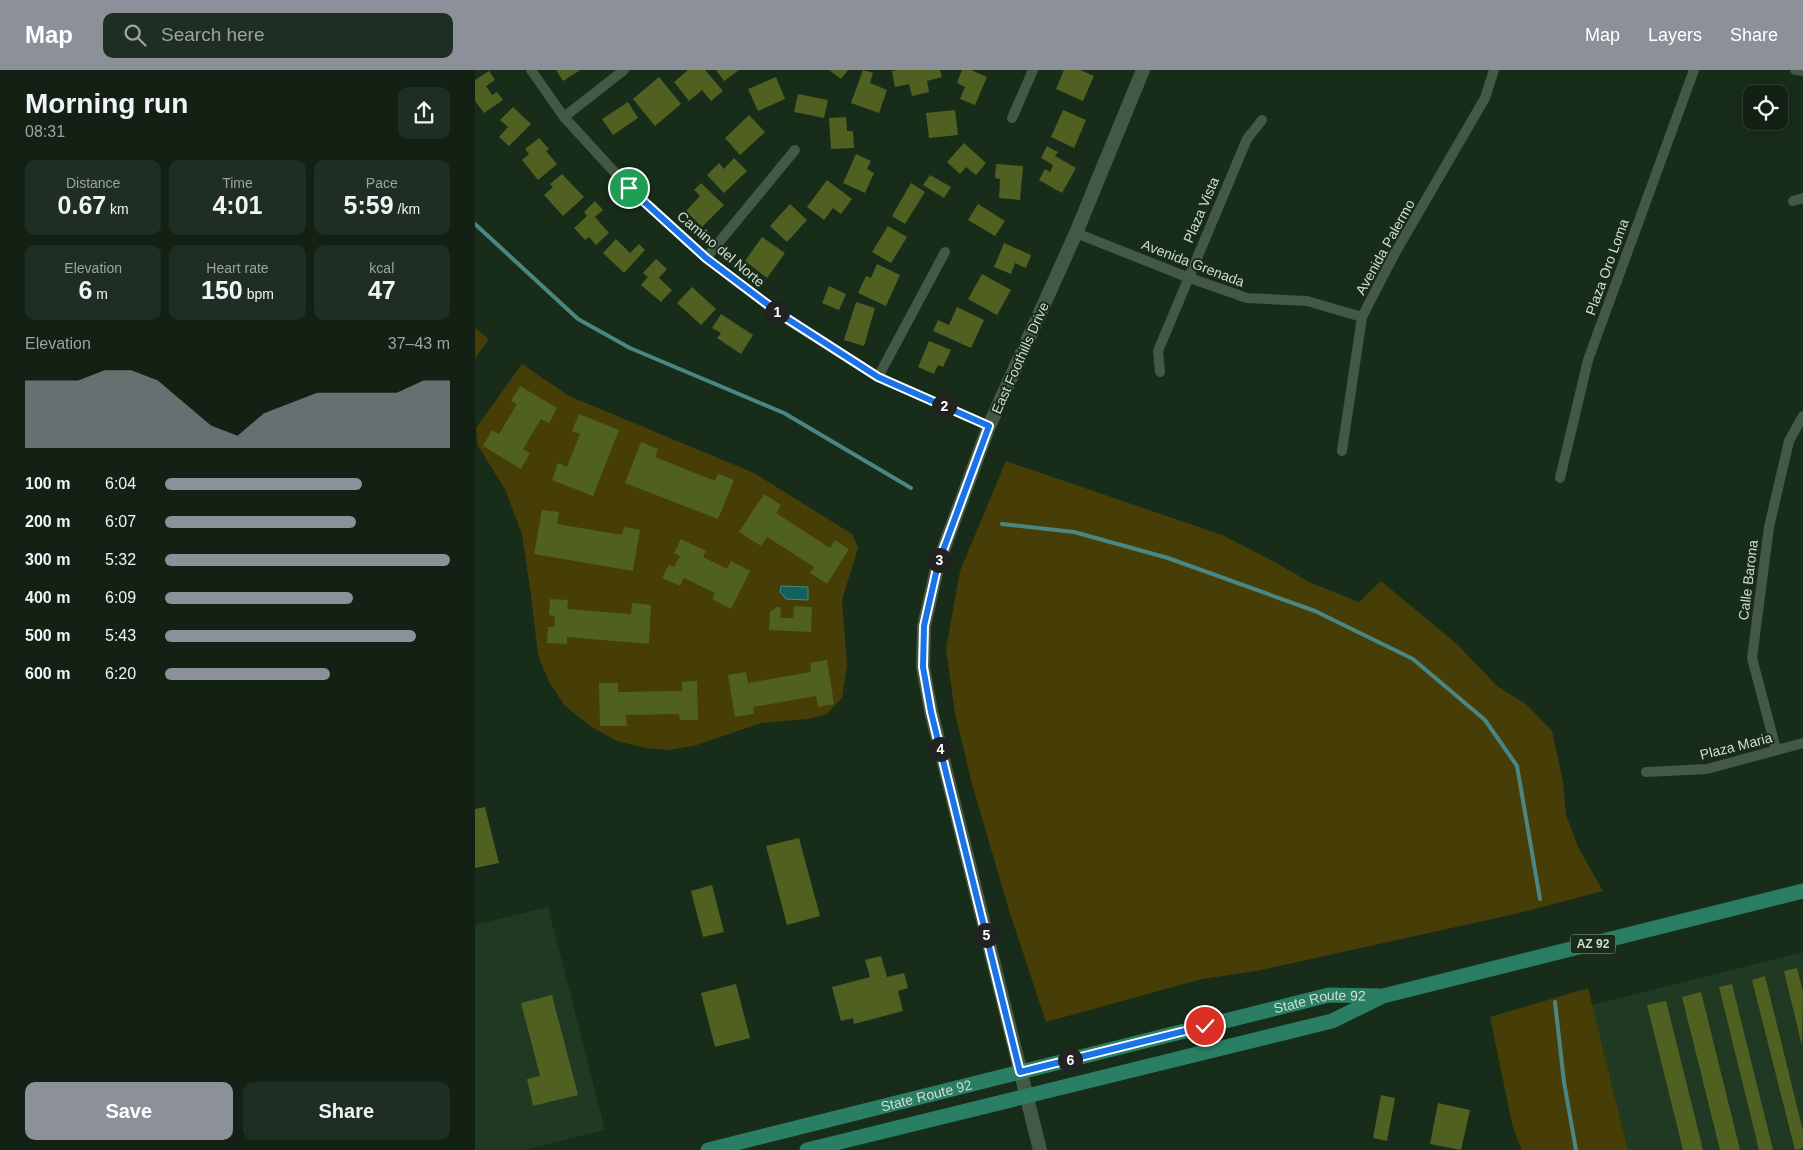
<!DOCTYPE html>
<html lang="en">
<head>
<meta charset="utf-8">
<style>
	:root { --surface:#122114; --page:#1f2e22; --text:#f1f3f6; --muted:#9ca3a0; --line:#313e34; --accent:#8c9099 }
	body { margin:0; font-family:Helvetica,sans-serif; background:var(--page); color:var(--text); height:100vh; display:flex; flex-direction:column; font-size:19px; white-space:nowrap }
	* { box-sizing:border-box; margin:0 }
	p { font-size:16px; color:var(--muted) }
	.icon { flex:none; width:28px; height:28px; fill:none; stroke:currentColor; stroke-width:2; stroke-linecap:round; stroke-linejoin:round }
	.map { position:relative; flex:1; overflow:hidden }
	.panel { display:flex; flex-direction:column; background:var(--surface); width:475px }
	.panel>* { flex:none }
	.tools { position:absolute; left:1268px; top:15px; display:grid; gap:10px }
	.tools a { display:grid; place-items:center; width:45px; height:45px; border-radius:10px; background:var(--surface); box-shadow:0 2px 8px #0003,0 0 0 1px var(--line); font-size:25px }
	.pin { position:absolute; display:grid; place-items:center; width:42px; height:42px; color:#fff; margin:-21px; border:2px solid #fff; border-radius:50%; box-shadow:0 1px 5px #0007 }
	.km { position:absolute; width:25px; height:25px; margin:-12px; border-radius:50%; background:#222; color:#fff; font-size:14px; line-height:25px; text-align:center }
	.round { display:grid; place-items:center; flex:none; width:52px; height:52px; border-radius:10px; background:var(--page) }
	.overview { display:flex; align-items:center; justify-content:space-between; height:85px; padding:0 25px }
	h1 { font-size:28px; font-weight:700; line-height:38px }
	.stats { display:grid; grid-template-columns:repeat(3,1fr); gap:8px; height:85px; padding:5px 25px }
	.stats div { display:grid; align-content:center; border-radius:10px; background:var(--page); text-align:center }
	.stats b { font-size:25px; font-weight:700 }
	.stats small { font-size:14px; font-weight:400 }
	.stats p { font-size:14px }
	.chart { height:140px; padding:10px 25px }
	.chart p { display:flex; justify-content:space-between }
	.chart svg { width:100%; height:90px; margin-top:5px; fill:var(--accent); opacity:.7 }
	.cta { display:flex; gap:10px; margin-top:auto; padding:10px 25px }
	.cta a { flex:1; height:58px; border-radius:10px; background:var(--accent); color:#fff; font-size:20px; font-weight:700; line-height:58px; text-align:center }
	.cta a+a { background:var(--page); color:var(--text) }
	ul { padding:0 25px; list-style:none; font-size:16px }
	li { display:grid; grid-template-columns:80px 60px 1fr; align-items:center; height:38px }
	li i { height:12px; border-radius:6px; background:var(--accent) }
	header { display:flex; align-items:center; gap:30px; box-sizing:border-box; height:70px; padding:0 25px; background:var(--accent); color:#fff }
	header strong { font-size:24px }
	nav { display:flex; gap:28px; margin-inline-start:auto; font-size:18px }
	.search { width:350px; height:45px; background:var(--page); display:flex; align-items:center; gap:12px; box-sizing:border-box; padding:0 18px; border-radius:10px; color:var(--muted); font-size:19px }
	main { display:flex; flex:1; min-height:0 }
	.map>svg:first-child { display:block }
</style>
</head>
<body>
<header>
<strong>Map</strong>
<div class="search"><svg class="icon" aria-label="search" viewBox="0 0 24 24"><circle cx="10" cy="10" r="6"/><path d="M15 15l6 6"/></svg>Search here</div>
<nav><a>Map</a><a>Layers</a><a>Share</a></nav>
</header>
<main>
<section class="panel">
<div class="overview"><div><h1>Morning run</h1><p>08:31</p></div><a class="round"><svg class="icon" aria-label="share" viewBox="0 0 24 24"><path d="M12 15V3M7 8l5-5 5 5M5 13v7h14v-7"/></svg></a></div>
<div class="stats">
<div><p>Distance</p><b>0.67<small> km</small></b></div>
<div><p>Time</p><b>4:01</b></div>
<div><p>Pace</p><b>5:59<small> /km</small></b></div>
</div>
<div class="stats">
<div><p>Elevation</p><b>6<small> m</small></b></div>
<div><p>Heart rate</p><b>150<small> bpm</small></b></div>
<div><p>kcal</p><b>47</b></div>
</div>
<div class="chart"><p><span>Elevation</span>37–43 m</p>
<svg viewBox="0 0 160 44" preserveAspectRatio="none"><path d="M0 44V11L10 11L20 11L30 6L40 6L50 11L60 22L70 33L80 38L90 27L100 22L110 17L120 17L130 17L140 17L150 11L160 11V44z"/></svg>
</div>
<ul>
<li><b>100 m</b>6:04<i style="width:69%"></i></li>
<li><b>200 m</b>6:07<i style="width:67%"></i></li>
<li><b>300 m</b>5:32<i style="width:100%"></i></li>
<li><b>400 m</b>6:09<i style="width:66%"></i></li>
<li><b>500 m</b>5:43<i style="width:88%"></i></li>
<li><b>600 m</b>6:20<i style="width:58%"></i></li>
</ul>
<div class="cta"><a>Save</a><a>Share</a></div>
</section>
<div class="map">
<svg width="1328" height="1080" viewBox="0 0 1328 1080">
	<rect width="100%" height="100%" fill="#182c1a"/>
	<g fill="#203923">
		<polygon points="73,837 130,1060 49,1080 0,1080 0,855"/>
		<polygon points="1328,882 1328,1080 1153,1080 1117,935"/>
	</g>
	<g fill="#473e07">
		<polygon points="0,258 14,269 0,288"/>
		<polygon points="47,294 94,326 279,403 377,464 383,478 367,530 372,596 367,628 352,644 332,649 286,653 219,676 193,680 171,678 142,671 115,656 90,636 74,612 63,585 56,525 47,464 30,419 3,376 1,358"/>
		<polygon points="531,391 747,465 796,490 836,513 884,532 906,511 983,575 1022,616 1052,635 1077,661 1088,711 1091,745 1104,779 1128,821 1040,844 781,901 727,909 571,952 534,840 497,714 480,643 471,579 485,501"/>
		<polygon points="1113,918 1153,1080 1047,1080 1038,1058 1015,947"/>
	</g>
	<polygon fill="#106160" stroke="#4a8682" points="306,516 333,517 333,530 311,529 305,522"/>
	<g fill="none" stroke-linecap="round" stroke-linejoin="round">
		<g stroke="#4a8682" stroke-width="4">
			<polyline points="0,154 103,249 155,278 309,343 436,418"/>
			<polyline points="527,454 599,462 693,488 840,541 938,589 1010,650 1042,696 1065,829"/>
			<polyline points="1080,932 1089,1012 1101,1080"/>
		</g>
	</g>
	<g fill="#506021">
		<polygon points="81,0 105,0 88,11"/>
		<polygon points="213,0 230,0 248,21 236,31 227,20 214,31 199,12"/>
		<polygon points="241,0 264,0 249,11"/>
		<polygon points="354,0 373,0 366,9"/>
		<polygon points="388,0 398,3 395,13 412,20 404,43 376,33"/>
		<polygon points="423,0 465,0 467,7 452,11 454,22 437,26 434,14 420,17 417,1"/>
		<polygon points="487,0 496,0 512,7 500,35 485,29 490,17 482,13"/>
		<polygon points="589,0 605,0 619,6 608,31 581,19"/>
		<polygon points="14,1 20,10 11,16 17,25 22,22 28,30 9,43 0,31 0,10"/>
		<polygon points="184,7 206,34 180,56 158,29"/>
		<polygon points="301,7 310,29 283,41 273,19"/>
		<polygon points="323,24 353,30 349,48 319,42"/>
		<polygon points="153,32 163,48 138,65 127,49"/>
		<polygon points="38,37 56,54 34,76 24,67 33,57 25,50"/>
		<polygon points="480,40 483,65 454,68 451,43"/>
		<polygon points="588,40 611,50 599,78 576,67"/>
		<polygon points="274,45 290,62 265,85 250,68"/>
		<polygon points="371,47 372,61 378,61 379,78 356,79 354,48"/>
		<polygon points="64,68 74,79 71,81 82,94 63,110 47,90 54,84 50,79"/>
		<polygon points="489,73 511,93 501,105 491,97 485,104 472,92"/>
		<polygon points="572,76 583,82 580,86 601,98 587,123 564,110 570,99 575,102 578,95 566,88"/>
		<polygon points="381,84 396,91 392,99 399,103 390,123 368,113"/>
		<polygon points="259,88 272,101 249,123 232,105 244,93 249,99"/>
		<polygon points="521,94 548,96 545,130 524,128 525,109 520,108"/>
		<polygon points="87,104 109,127 88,146 69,125 78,117 75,114"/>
		<polygon points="455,105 476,117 469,128 448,115"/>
		<polygon points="352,110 377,129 366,144 358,138 349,150 332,137"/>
		<polygon points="226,113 249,135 227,157 211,141 225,126 219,120"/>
		<polygon points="436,113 450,122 430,154 417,146"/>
		<polygon points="120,131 128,140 120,147 134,163 121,175 114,167 110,170 99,158 112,146 109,142"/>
		<polygon points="315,134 332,150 312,172 295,156"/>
		<polygon points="503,134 530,151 520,166 493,150"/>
		<polygon points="413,156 432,167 416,193 397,182"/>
		<polygon points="287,167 310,183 292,208 270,191"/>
		<polygon points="141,169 155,183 164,174 170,180 149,203 128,183"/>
		<polygon points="529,173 556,185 551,198 540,193 536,204 519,197"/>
		<polygon points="181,189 192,199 184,208 197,220 186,232 166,215 173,207 168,203"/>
		<polygon points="402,194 425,205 411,236 383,223 391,206 396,208"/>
		<polygon points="507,204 536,220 522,245 493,229"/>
		<polygon points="354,216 371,224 364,240 347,233"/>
		<polygon points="217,217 241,239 226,255 202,233"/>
		<polygon points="381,232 400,238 389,276 369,270"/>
		<polygon points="482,237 509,250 496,278 458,261 463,250 474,255"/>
		<polygon points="246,244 278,265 266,284 242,268 246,263 237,258"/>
		<polygon points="454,271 476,280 468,297 463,295 459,304 443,297"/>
		<polygon points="45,316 82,338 74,353 66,349 48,379 55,383 46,399 8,376 17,360 24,364 42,334 36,331"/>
		<polygon points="104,344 144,360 118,426 77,410 83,393 92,397 105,364 97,361"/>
		<polygon points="166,372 183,379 180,387 240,411 243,404 259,410 243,449 150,413"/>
		<polygon points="289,424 306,435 301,443 355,478 360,470 374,479 352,514 335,503 339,497 292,467 286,476 264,462"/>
		<polygon points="67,440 84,442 82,454 147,465 149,457 165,460 158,501 59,484"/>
		<polygon points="206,469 231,481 228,487 252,499 256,491 275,501 256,539 237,529 240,523 209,508 205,516 187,508 194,495 199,497 205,486 199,483"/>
		<polygon points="75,529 93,530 92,539 156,544 157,533 176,535 174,574 92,567 92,574 72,573 73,557 79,557 80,546 74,545"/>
		<polygon points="319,536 337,537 336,562 294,560 295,542 302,537 306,537 305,548 318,548"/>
		<polygon points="352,590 359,634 343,637 341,626 278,637 279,644 260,647 253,605 271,602 273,613 336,602 335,593"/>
		<polygon points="222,611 223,650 205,650 204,644 151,645 152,656 125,656 124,613 143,613 143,622 207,621 207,612"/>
		<polygon points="10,737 24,793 0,798 0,739"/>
		<polygon points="324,768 345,846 312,855 291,776"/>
		<polygon points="237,815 249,862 228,867 216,821"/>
		<polygon points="406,886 412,907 429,903 433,918 423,921 428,941 379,954 378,948 366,951 357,917 395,907 390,890"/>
		<polygon points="1322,898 1328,922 1327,976 1309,901"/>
		<polygon points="1290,906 1328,1061 1328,1078 1320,1080 1277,910"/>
		<polygon points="261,914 275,968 240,977 226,923"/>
		<polygon points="1257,914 1298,1080 1284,1080 1244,917"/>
		<polygon points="1226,922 1265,1080 1245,1080 1207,927"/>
		<polygon points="77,925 103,1025 58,1036 52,1009 65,1006 46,933"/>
		<polygon points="1191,931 1228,1080 1208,1080 1172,935"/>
		<polygon points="906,1025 920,1028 912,1071 898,1068"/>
		<polygon points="963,1033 995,1040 986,1080 955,1074"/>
	</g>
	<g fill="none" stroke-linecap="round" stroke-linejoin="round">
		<g stroke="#445945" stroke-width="10">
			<polyline points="56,0 89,47 154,118 231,188 308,247 403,307 514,356"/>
			<polyline points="1320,0 1328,1"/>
			<polyline points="89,47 149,0"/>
			<polyline points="537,48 558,0"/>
			<polyline points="1318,131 1328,128"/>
			<polyline points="601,163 712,207 772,228 832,231 887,247"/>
			<polyline points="231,188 320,80"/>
			<polyline points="685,302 683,281 772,69 787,50"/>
			<polyline points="403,307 470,182"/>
			<polyline points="867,381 887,247 920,183 1010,28 1019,0"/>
			<polyline points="1085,408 1113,290 1219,0"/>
			<polyline points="1301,679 1277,588 1294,457 1314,371 1328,346"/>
			<polyline points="1171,702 1232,699 1328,673"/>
		</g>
		<polyline stroke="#445945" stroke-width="14" points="565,1080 456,641 448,597 449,556 463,494 514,356 601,163 668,0"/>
		<g stroke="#2a7e63" stroke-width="15">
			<path id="s1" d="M233,1080L854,925L904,926"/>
			<polyline points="332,1080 857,951 908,926 1328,821"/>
		</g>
	</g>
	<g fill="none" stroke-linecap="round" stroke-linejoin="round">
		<defs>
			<polyline id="route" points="154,118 231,188 308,246 403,307 514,356 463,494 449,556 448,597 456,642 545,1002 730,956"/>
		</defs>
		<use href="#route" stroke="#fff" stroke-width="10"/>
		<use href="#route" stroke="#1a73e8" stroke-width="6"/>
	</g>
	<g text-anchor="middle" stroke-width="4" stroke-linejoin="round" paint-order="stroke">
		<rect fill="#182c1a" stroke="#99a89a" stroke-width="1" x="1095.5" y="864.5" width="45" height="19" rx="4"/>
		<g font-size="12" font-weight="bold" fill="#d0ddd1">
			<text x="1118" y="878">AZ 92</text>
		</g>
		<g font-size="14" fill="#d0ddd1" stroke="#182c1a">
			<text transform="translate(726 140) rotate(-67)" y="5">Plaza Vista</text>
			<text transform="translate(910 177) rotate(-61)" y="5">Avenida Palermo</text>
			<text transform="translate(246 179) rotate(40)" y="5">Camino del Norte</text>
			<text transform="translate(718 193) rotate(21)" y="5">Avenida Grenada</text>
			<text transform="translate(1132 197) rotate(-70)" y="5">Plaza Oro Loma</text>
			<text transform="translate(545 288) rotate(-66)" y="5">East Foothills Drive</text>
			<text transform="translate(1273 510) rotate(-83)" y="5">Calle Barona</text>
			<text transform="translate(1261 676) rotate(-14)" y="5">Plaza Maria</text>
			<text dy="5" stroke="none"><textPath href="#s1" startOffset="630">State Route 92</textPath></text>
			<text dy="5" stroke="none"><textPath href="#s1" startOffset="225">State Route 92</textPath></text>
		</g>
	</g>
</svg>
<div class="tools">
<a><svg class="icon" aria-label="locate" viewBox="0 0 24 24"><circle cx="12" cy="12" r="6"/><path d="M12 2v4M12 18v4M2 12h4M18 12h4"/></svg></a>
</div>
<div class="pin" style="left:154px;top:118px;background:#1e9e55"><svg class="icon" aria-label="arrive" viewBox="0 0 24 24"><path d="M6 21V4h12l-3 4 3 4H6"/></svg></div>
<div class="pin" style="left:730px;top:956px;background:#d93025"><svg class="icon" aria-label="check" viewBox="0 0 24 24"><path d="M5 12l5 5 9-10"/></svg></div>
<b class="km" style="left:302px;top:242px">1</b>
<b class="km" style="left:469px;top:336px">2</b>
<b class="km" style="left:464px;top:490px">3</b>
<b class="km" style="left:465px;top:679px">4</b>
<b class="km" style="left:511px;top:865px">5</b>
<b class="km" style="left:595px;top:990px">6</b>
</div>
</main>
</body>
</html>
